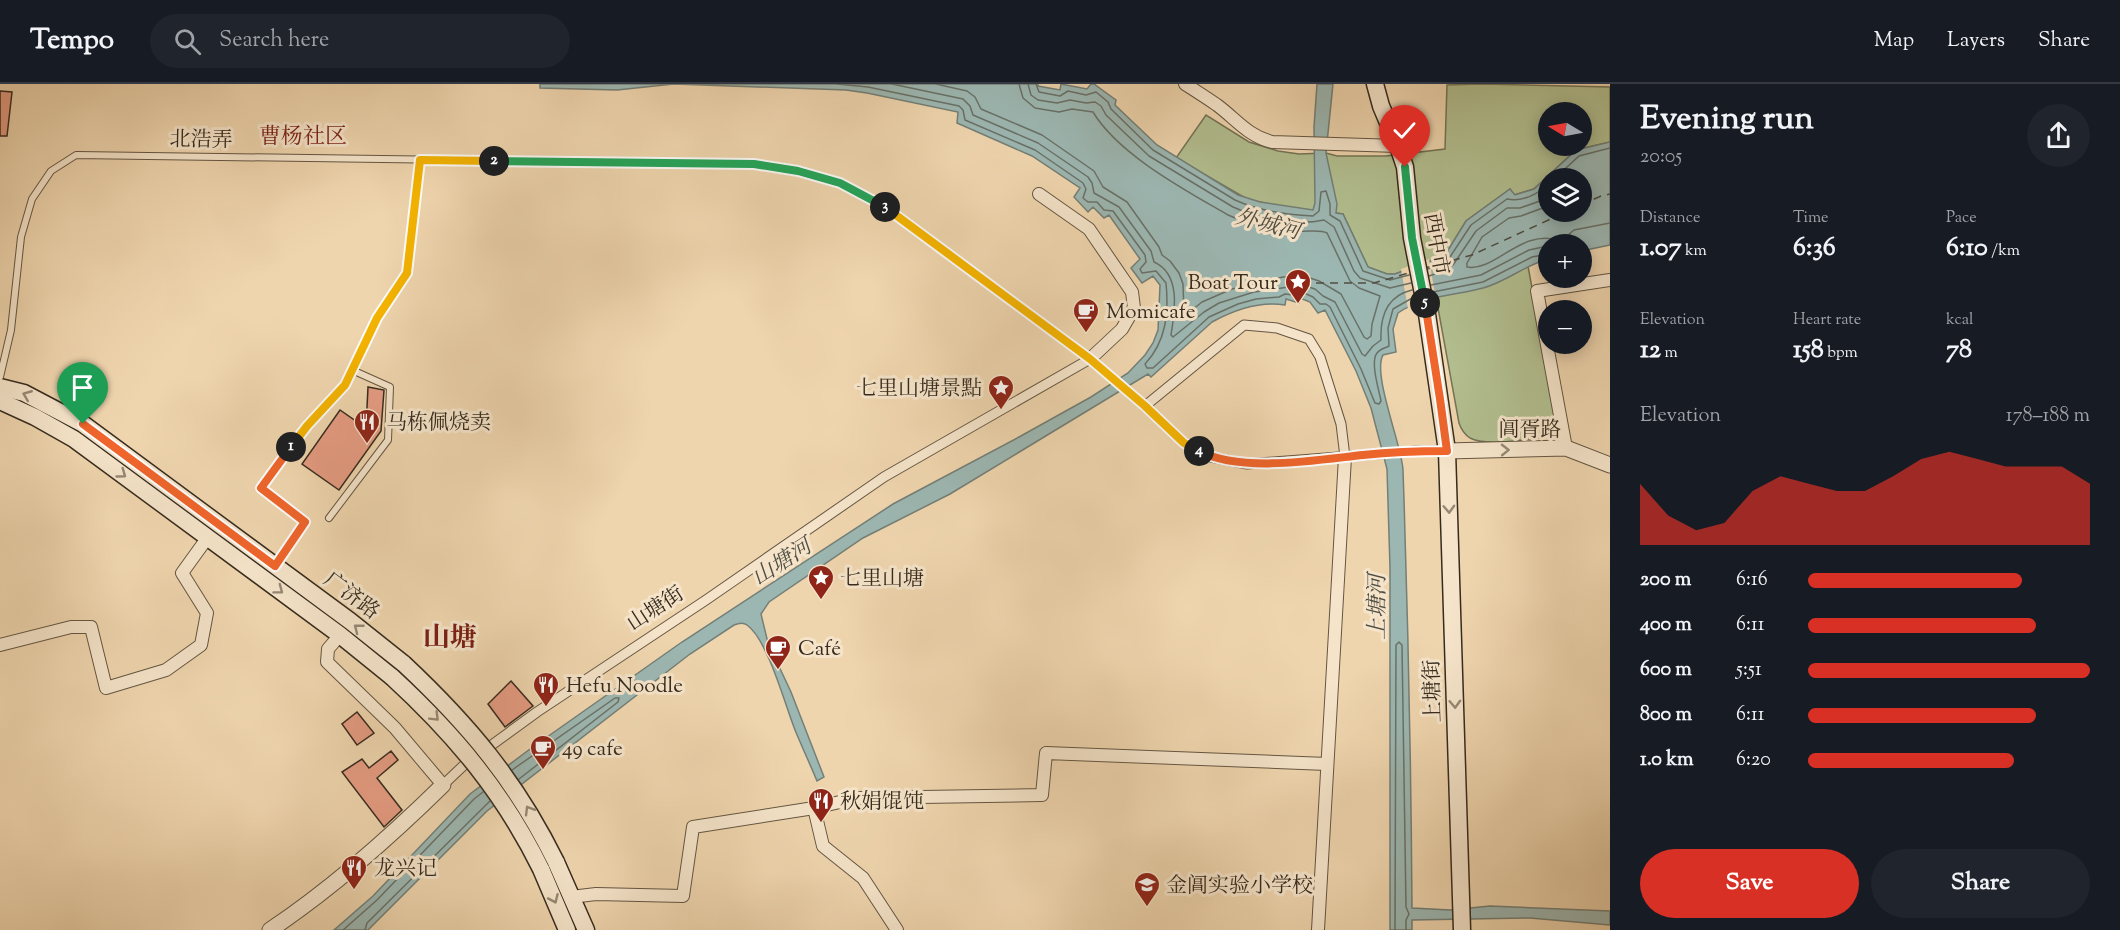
<!DOCTYPE html>
<html lang="en">
<head>
<meta charset="utf-8">
<style>
	:root { --surface:#171b24; --page:#20242c; --text:#f1f3f6; --muted:#9ea1a6; --line:#363941; --accent:#d93025 }
	body { margin:0; font-family:"Sorts Mill Goudy","Noto Serif SC",serif; background:var(--page); color:var(--text); height:100vh; display:flex; flex-direction:column; font-size:22px; white-space:nowrap }
	* { box-sizing:border-box; margin:0 }
	p { font-size:20px; color:var(--muted) }
	.icon { flex:none; width:33px; height:33px; fill:none; stroke:currentColor; stroke-width:2; stroke-linecap:round; stroke-linejoin:round }
	.map { position:relative; flex:1; overflow:hidden }
	.panel { display:flex; flex-direction:column; background:var(--surface); width:510px }
	.panel>* { flex:none }
	.needle { width:39px; rotate:280deg }
	.controls { position:absolute; left:1538px; top:18px; display:grid; gap:12px }
	.controls a { display:grid; place-items:center; width:54px; height:54px; border-radius:50%; background:var(--surface); box-shadow:0 3px 15px #0003; font-size:30px }
	.pin { position:absolute; display:grid; place-items:center; width:51px; height:51px; color:#fff; margin:-62px -26px; border-radius:50% 50% 50% 0; rotate:-45deg; box-shadow:0 0 6px #0007 }
	.pin .icon { rotate:45deg }
	.km { position:absolute; width:30px; height:30px; margin:-15px; border-radius:50%; background:#222; color:#fff; font-size:16px; line-height:30px; text-align:center }
	.round { display:grid; place-items:center; flex:none; width:63px; height:63px; border-radius:32px; background:var(--page) }
	.summary { display:flex; align-items:center; justify-content:space-between; height:102px; padding:0 30px }
	h1 { font-size:33px; font-weight:800; line-height:45px }
	.stats { display:grid; grid-template-columns:repeat(3,1fr); gap:9px; height:102px; padding:6px 30px }
	.stats div { display:grid; align-content:center }
	.stats b { font-size:26px; font-weight:800 }
	.stats small { font-size:16px; font-weight:400 }
	.stats p { font-size:16px }
	.chart { height:168px; padding:12px 30px }
	.chart p { display:flex; justify-content:space-between }
	.chart svg { width:100%; height:108px; margin-top:6px; fill:var(--accent); opacity:.7 }
	.button { display:flex; gap:12px; margin-top:auto; padding:12px 30px }
	.button a { flex:1; height:69px; border-radius:36px; background:var(--accent); color:#fff; font-size:24px; font-weight:800; line-height:69px; text-align:center }
	.button a+a { background:var(--page); color:var(--text) }
	ul { padding:0 30px; list-style:none; font-size:20px }
	li { display:grid; grid-template-columns:96px 72px 1fr; align-items:center; height:45px }
	li i { height:15px; border-radius:8px; background:var(--accent) }
	header { display:flex; align-items:center; gap:36px; box-sizing:border-box; height:84px; padding:0 30px; background:var(--surface); border-bottom:2px solid var(--line) }
	header strong { font-size:28px }
	nav { display:flex; gap:33px; margin-inline-start:auto; font-size:21px }
	.search { width:420px; height:54px; background:var(--page); display:flex; align-items:center; gap:15px; box-sizing:border-box; padding:0 21px; border-radius:33px; color:var(--muted); font-size:22px }
	main { display:flex; flex:1; min-height:0 }
	.map>svg:first-child { display:block }
</style>
</head>
<body>
<header>
<strong>Tempo</strong>
<div class="search"><svg class="icon" aria-label="search" viewBox="0 0 24 24"><circle cx="10" cy="10" r="6"/><path d="M15 15l6 6"/></svg>Search here</div>
<nav><a>Map</a><a>Layers</a><a>Share</a></nav>
</header>
<main>
<div class="map">
<svg width="1610" height="846" viewBox="0 0 1610 846">
	<rect width="100%" height="100%" fill="#efd5ae"/>
	<filter id="stains"><feTurbulence type="fractalNoise" baseFrequency=".00333" numOctaves="4"/><feColorMatrix values="0 0 0 0 .2 0 0 0 0 .09 0 0 0 0 .02 0 0 0 .5 -.17"/></filter>
	<radialGradient id="worn" r=".72"><stop offset=".6" stop-color="#630" stop-opacity="0"/><stop offset="1" stop-color="#630" stop-opacity=".3"/></radialGradient>
	<g fill="#b2be8f" stroke="#747456" stroke-width="1.5" fill-rule="evenodd">
		<path d="M1481,0L1610,3V58L1576,66L1534,105L1514,111L1510,105L1466,137L1447,168L1439,174L1395,190H1387L1368,183L1343,130L1278,122L1247,115L1176,74L1206,31L1249,58L1278,67L1299,70L1326,69L1337,72H1386L1445,65L1447,1ZM1548,28H1581V62H1548Z"/>
		<path d="M1528,182L1559,351C1537,353 1488,364 1470,354C1464,350 1461,345 1459,339L1436,213L1508,193Z"/>
	</g>
	<path fill="#9cb7b2" stroke="#737f77" stroke-width="1.5" fill-rule="evenodd" d="M540,0H1038V2L1060,6L1061,0L1087,5L1091,0H1094L1116,16L1115,21L1157,61L1238,111L1260,118L1313,126L1315,119L1314,43L1317,0H1333L1326,69L1337,120L1336,129L1343,130L1368,183L1387,190H1395L1439,174L1447,168L1466,137L1510,105L1515,111L1534,105L1576,66L1610,58V161L1581,167V160H1548V175C1525,181 1506,198 1483,204C1454,212 1424,211 1398,229L1393,245L1396,268L1383,271C1372,290 1402,362 1403,386C1408,532 1411,678 1412,824L1450,826L1490,822L1610,827V841L1530,834L1412,836V846H1390V484L1387,385L1371,324L1356,287L1325,226L1318,229L1310,218L1300,214L1299,219L1286,215L1285,221C1260,217 1234,226 1212,238L1151,293L1148,290L950,410L863,454L769,518L761,530L768,559L791,608L824,693L817,697C810,680 802,663 795,646C785,621 768,556 747,541C743,538 739,539 734,541L690,570L487,727L368,846H334L373,812L470,710L530,665L682,558L893,420L1019,353L1091,313L1128,289L1145,271L1153,259L1158,246L1160,201L1153,192L1142,199L1131,184L1140,175L1109,131L1104,134L1093,123L1088,128L1074,113L1080,104L1032,72L957,39L958,28L867,9L846,6L674,0L617,6L540,4ZM1548,94H1581V128H1548Z"/>
	<polygon fill="#efd5ae" points="1429,175 1436,216 1408,225 1401,185"/>
	<g fill="none" stroke-linecap="round" stroke-linejoin="round">
		<g stroke="#697168" stroke-width="1.5">
			<path d="M837,0L868,3L959,22L963,26L965,36L1035,66L1083,99L1086,105L1083,114L1088,118H1097L1104,126L1113,127L1145,171L1146,178L1140,185L1142,189L1156,187L1166,199C1169,229 1166,258 1145,280L1147,284H1153L1209,233L1238,220L1256,215L1279,213L1285,210L1294,211L1302,208L1313,213L1320,220H1326L1330,223L1361,285L1375,319L1379,320L1381,317C1379,306 1370,278 1377,269C1380,265 1385,264 1389,262L1388,244L1393,225L1414,213"/>
			<path d="M892,0L963,15L970,22L973,31L1038,59L1088,93L1092,99L1094,109L1119,123L1151,167L1154,178C1181,190 1175,226 1171,251L1173,253L1204,228L1219,219L1254,208L1302,201L1315,205L1323,212L1335,218L1362,270L1365,272L1373,262L1381,256C1380,233 1387,212 1412,206"/>
			<path d="M936,0L967,7L975,13L981,25L1042,51L1094,87L1103,103L1127,118L1159,163L1162,171L1170,177L1179,189L1183,200L1184,230H1187L1202,218L1232,205L1283,193L1304,192L1319,197L1341,210L1364,253L1367,255L1371,252L1372,240L1380,212L1359,204L1350,197L1327,149C1320,145 1308,148 1299,147C1274,144 1250,141 1228,131C1185,106 1119,71 1093,28L1072,25L1059,28L1035,24L1023,14L1019,0"/>
			<path d="M1028,0L1031,11L1038,16L1057,19L1070,16L1086,19L1095,18L1101,22L1106,31L1149,72L1233,123C1260,135 1296,142 1324,136L1334,143L1354,187L1360,194L1390,204L1411,199"/>
			<path d="M1036,0L1039,8L1060,12L1068,7L1086,11L1096,8L1108,18L1111,25L1153,66L1235,116C1259,127 1287,131 1313,132L1319,127L1321,108L1326,107L1330,120V131L1340,137L1363,187L1390,196L1409,191"/>
			<polyline points="1555,94 1579,72 1610,64"/>
			<path d="M1548,122L1521,132L1509,134L1482,153L1467,179V183C1496,188 1521,143 1561,157L1574,146L1610,139"/>
			<path d="M1428,185L1448,176L1471,141L1507,115C1522,118 1536,111 1548,101"/>
			<polyline points="1429,192 1446,186 1453,181 1476,147 1507,124 1520,124 1540,117 1548,111"/>
			<polyline points="1431,201 1481,191 1529,166 1548,162"/>
			<polyline points="1433,208 1483,198 1532,173 1548,170"/>
			<polyline points="512,686 615,614 619,614 618,618 519,695"/>
			<polyline points="343,846 377,816 474,715 483,708"/>
			<polyline points="365,846 367,839 490,717"/>
			<polyline points="1395,846 1396,561 1399,558 1402,561 1406,823 1409,830 1406,836 1406,846"/>
		</g>
		<g stroke="#504e43" stroke-width="1.5" stroke-dasharray="8 6" stroke-linecap="butt">
			<polyline points="1581,121 1601,112 1610,110"/>
			<polyline points="1425,184 1472,171 1566,128"/>
			<polyline points="1288,199 1374,199 1412,188"/>
		</g>
	</g>
	<g fill="#e69c83" stroke="#362b1e" stroke-width="1.5">
		<polygon points="0,7 12,8 7,52 0,52"/>
		<polygon points="368,303 384,306 381,347 339,406 302,380 340,326 366,344"/>
		<polygon points="511,597 533,622 505,643 488,620"/>
		<polygon points="357,628 374,649 357,661 342,640"/>
		<polygon points="391,667 398,676 377,694 402,726 384,743 342,688 362,675 369,684"/>
	</g>
	<g fill="none" stroke-linecap="round" stroke-linejoin="round">
		<defs>
			<g id="service">
				<polyline points="0,293 11,246 21,153 32,115 51,87 76,71 754,80"/>
				<polyline points="329,434 388,356 390,303 352,286"/>
				<polyline points="276,480 305,438 261,404 307,342 345,301 377,234 407,189 420,76"/>
			</g>
			<g id="pedestrian">
				<polyline points="754,80 798,87 840,99 888,125 1090,275 1145,322 1184,359 1211,373 1247,380 1416,367 1447,367"/>
				<polyline points="1145,322 1244,241 1277,244 1309,255 1320,273 1341,340 1345,373"/>
				<polyline points="443,701 463,682 537,628 706,516 884,393 1090,275"/>
			</g>
			<g id="minor">
				<path d="M1185,0C1196,7 1207,14 1217,21C1236,35 1248,52 1272,58L1398,62"/>
				<polyline points="1039,110 1089,145 1132,208 1134,224 1122,245 1090,275"/>
				<polyline points="1566,364 1537,207 1610,196"/>
				<polyline points="340,551 328,565 327,578 395,644 443,701"/>
				<polyline points="0,561 71,543 91,543 106,604 166,586 201,561 207,529 182,489 208,453"/>
				<polyline points="814,724 823,762 863,794 897,846"/>
				<polyline points="571,813 596,810 683,812 693,743 814,724 857,714 1042,711 1046,669 1327,680"/>
				<polyline points="1318,846 1345,373"/>
			</g>
			<g id="tertiary">
				<polyline points="1447,367 1566,364 1610,381"/>
				<path d="M270,846C333,804 389,754 443,701"/>
			</g>
			<g id="secondary">
				<polyline points="1375,0 1381,22 1398,62 1405,83 1412,154 1427,230 1447,367 1462,846"/>
				<polyline points="0,303 24,309 83,340 350,537 404,580"/>
				<polyline points="0,317 35,333 74,355 340,551 392,593"/>
				<polyline points="556,778 586,846"/>
				<polyline points="541,785 567,846"/>
			</g>
		</defs>
		<use href="#service" stroke="#645642" stroke-width="8"/>
		<use href="#pedestrian" stroke="#645642" stroke-width="11"/>
		<use href="#minor" stroke="#645642" stroke-width="14"/>
		<use href="#tertiary" stroke="#645642" stroke-width="17"/>
		<use href="#secondary" stroke="#362b1e" stroke-width="19"/>
		<use href="#service" stroke="#f5e4ca" stroke-width="6"/>
		<use href="#pedestrian" stroke="#f5e4ca" stroke-width="9"/>
		<use href="#minor" stroke="#f5e4ca" stroke-width="12"/>
		<use href="#tertiary" stroke="#f5e4ca" stroke-width="15"/>
		<use href="#secondary" stroke="#f5e4ca" stroke-width="16"/>
		<defs>
			<g id="secondary-bridge">
				<path d="M404,580C469,641 516,697 556,778"/>
				<path d="M392,593C455,651 503,708 541,785"/>
			</g>
		</defs>
		<use href="#secondary-bridge" stroke="#362b1e" stroke-width="19" stroke-linecap="butt"/>
		<use href="#secondary-bridge" stroke="#f5e4ca" stroke-width="16"/>
	</g>
	<defs><path id="oneway-chevron" d="M-2-3.5L2.5 0L-2 3.5" fill="none" stroke-width="1.6" stroke-linecap="round" stroke-linejoin="round" transform="scale(1.5)"/></defs>
	<g stroke="#968874">
		<use href="#oneway-chevron" transform="translate(27 311) rotate(-158)"/>
		<use href="#oneway-chevron" transform="translate(1505 366) rotate(-1)"/>
		<use href="#oneway-chevron" transform="translate(122 390) rotate(36)"/>
		<use href="#oneway-chevron" transform="translate(1449 425) rotate(88)"/>
		<use href="#oneway-chevron" transform="translate(279 506) rotate(37)"/>
		<use href="#oneway-chevron" transform="translate(358 544) rotate(-142)"/>
		<use href="#oneway-chevron" transform="translate(1455 620) rotate(88)"/>
		<use href="#oneway-chevron" transform="translate(435 633) rotate(45)"/>
		<use href="#oneway-chevron" transform="translate(529 726) rotate(-121)"/>
		<use href="#oneway-chevron" transform="translate(554 815) rotate(66)"/>
	</g>
	<g fill="none" stroke-linecap="round" stroke-linejoin="round">
		<defs>
			<polyline id="split-1" points="83,340 275,482 305,438 261,404 291,363"/>
			<polyline id="split-2" points="291,363 307,342 345,301 377,234 407,189 420,76 494,77"/>
			<polyline id="split-3" points="494,77 754,80 798,87 840,99 885,123"/>
			<polyline id="split-4" points="885,123 1090,275 1145,322 1184,359 1199,367"/>
			<path id="split-5" d="M1199,367C1241,389 1317,376 1363,371C1391,368 1419,367 1447,367L1440,315L1425,219"/>
			<polyline id="split-6" points="1405,83 1412,154 1425,219"/>
		</defs>
		<use href="#split-1" stroke="#fff" stroke-width="12"/>
		<use href="#split-2" stroke="#fff" stroke-width="12"/>
		<use href="#split-3" stroke="#fff" stroke-width="12"/>
		<use href="#split-4" stroke="#fff" stroke-width="12"/>
		<use href="#split-5" stroke="#fff" stroke-width="12"/>
		<use href="#split-6" stroke="#fff" stroke-width="12"/>
		<use href="#split-1" stroke="#f0652b" stroke-width="8"/>
		<use href="#split-2" stroke="#f5b400" stroke-width="8"/>
		<use href="#split-3" stroke="#22a559" stroke-width="8"/>
		<use href="#split-4" stroke="#f5b400" stroke-width="8"/>
		<use href="#split-5" stroke="#f0652b" stroke-width="8"/>
		<use href="#split-6" stroke="#22a559" stroke-width="8"/>
	</g>
	<defs>
		<symbol id="sight-pin" viewBox="-11 -11 22 30"><path d="M0 17L-7.5 6A9.5 9.5 0 1 1 7.5 6Z" fill="#8f2418" stroke="#f5e4ca"/><path d="M0-6L1.8-2.2L6-1.7L2.9 1.2L3.7 5.4L0 3.3L-3.7 5.4L-2.9 1.2L-6-1.7L-1.8-2.2Z" fill="#fff"/></symbol>
		<symbol id="cafe-pin" viewBox="-11 -11 22 30"><path d="M0 17L-7.5 6A9.5 9.5 0 1 1 7.5 6Z" fill="#8f2418" stroke="#f5e4ca"/><path d="M-5.5-4.5H6V0H3Q3 3.5 0 3.5H-2.5Q-5.5 3.5-5.5 0ZM3-3.2v2h1.7v-2ZM-6 4.5H4V6H-6Z" fill="#fff"/></symbol>
		<symbol id="restaurant-pin" viewBox="-11 -11 22 30"><path d="M0 17L-7.5 6A9.5 9.5 0 1 1 7.5 6Z" fill="#8f2418" stroke="#f5e4ca"/><path d="M-5-6h1v4h1v-4h1v4h1v-4h1v5L-1.5 .5V6h-2V.5L-5-1ZM5-6V6H3V1.5H1.5Q1.5-4 5-6Z" fill="#fff"/></symbol>
		<symbol id="school-pin" viewBox="-11 -11 22 30"><path d="M0 17L-7.5 6A9.5 9.5 0 1 1 7.5 6Z" fill="#8f2418" stroke="#f5e4ca"/><path d="M0-5L7-2L0 1L-7-2ZM-4 1L0 2.5L4 1V4Q0 6-4 4Z" fill="#fff"/></symbol>
	</defs>
	<g fill-rule="evenodd">
		<use href="#sight-pin" x="1283" y="183" width="30" height="40"/>
		<use href="#cafe-pin" x="1071" y="212" width="30" height="40"/>
		<use href="#sight-pin" x="986" y="289" width="30" height="40"/>
		<use href="#restaurant-pin" x="352" y="323" width="30" height="40"/>
		<use href="#sight-pin" x="806" y="479" width="30" height="40"/>
		<use href="#cafe-pin" x="763" y="549" width="30" height="40"/>
		<use href="#restaurant-pin" x="531" y="586" width="30" height="40"/>
		<use href="#cafe-pin" x="528" y="649" width="30" height="40"/>
		<use href="#restaurant-pin" x="806" y="702" width="30" height="40"/>
		<use href="#restaurant-pin" x="339" y="769" width="30" height="40"/>
		<use href="#school-pin" x="1132" y="786" width="30" height="40"/>
	</g>
	<g text-anchor="middle" stroke-width="6" stroke-linejoin="round" paint-order="stroke">
		<g font-size="21" fill="#362b1e" stroke="#f5e4ca">
			<text transform="translate(201 55) rotate(1)" y="7">北浩弄</text>
			<text transform="translate(1437 160) rotate(80)" y="7">西中市</text>
			<text x="1530" y="352">阊胥路</text>
			<text transform="translate(352 511) rotate(37)" y="7">广济路</text>
			<text transform="translate(655 524) rotate(-33)" y="7">山塘街</text>
			<text transform="translate(1432 607) rotate(-92)" y="7">上塘街</text>
		</g>
		<g font-size="21" fill="#362b1e" stroke="#f5e4ca" text-anchor="start">
			<text x="1278" y="205" text-anchor="end">Boat Tour</text>
			<text x="1106" y="234">Momicafe</text>
			<text x="982" y="311" text-anchor="end">七里山塘景點</text>
			<text x="386" y="345">马栋佩烧卖</text>
			<text x="840" y="501">七里山塘</text>
			<text x="798" y="571">Café</text>
			<text x="566" y="608">Hefu Noodle</text>
			<text x="562" y="671">49 cafe</text>
			<text x="840" y="724">秋娟馄饨</text>
			<text x="374" y="791">龙兴记</text>
			<text x="1166" y="808">金阊实验小学校</text>
		</g>
		<g font-size="22" fill="#7a1f14" stroke="#f5e4ca">
			<text x="303" y="59">曹杨社区</text>
		</g>
		<g font-size="22" font-style="italic" fill="#504e43" stroke="#f5e4ca">
			<text transform="translate(1268 139) rotate(14)" y="8">外城河</text>
			<text transform="translate(781 477) rotate(-33)" y="8">山塘河</text>
			<text transform="translate(1376 523) rotate(-90)" y="8">上塘河</text>
		</g>
		<g font-size="27" font-weight="bold" fill="#7a1f14" stroke="#f5e4ca">
			<text x="450" y="562">山塘</text>
		</g>
	</g>
	<rect width="100%" height="100%" filter="url(#stains)"/>
	<rect width="100%" height="100%" fill="url(#worn)"/>
</svg>
<div class="controls">
<a><svg class="needle" viewBox="-14 -14 28 28"><path d="M0-13l5 13h-10z" fill="#e53935"/><path d="M0 13l5-13h-10z" fill="#9ea1a6"/></svg></a>
<a><svg class="icon" aria-label="layers" viewBox="0 0 24 24"><path d="M12 4l9 5-9 5-9-5zM3 14l9 5 9-5"/></svg></a>
<a>+</a>
<a>−</a>
</div>
<div class="pin" style="left:83px;top:340px;background:#1e9e55"><svg class="icon" aria-label="arrive" viewBox="0 0 24 24"><path d="M6 21V4h12l-3 4 3 4H6"/></svg></div>
<div class="pin" style="left:1405px;top:83px;background:#d93025"><svg class="icon" aria-label="check" viewBox="0 0 24 24"><path d="M5 12l5 5 9-10"/></svg></div>
<b class="km" style="left:291px;top:363px">1</b>
<b class="km" style="left:494px;top:77px">2</b>
<b class="km" style="left:885px;top:123px">3</b>
<b class="km" style="left:1199px;top:367px">4</b>
<b class="km" style="left:1425px;top:219px">5</b>
</div>
<section class="panel">
<div class="summary"><div><h1>Evening run</h1><p>20:05</p></div><a class="round"><svg class="icon" aria-label="share" viewBox="0 0 24 24"><path d="M12 15V3M7 8l5-5 5 5M5 13v7h14v-7"/></svg></a></div>
<div class="stats">
<div><p>Distance</p><b>1.07<small> km</small></b></div>
<div><p>Time</p><b>6:36</b></div>
<div><p>Pace</p><b>6:10<small> /km</small></b></div>
</div>
<div class="stats">
<div><p>Elevation</p><b>12<small> m</small></b></div>
<div><p>Heart rate</p><b>158<small> bpm</small></b></div>
<div><p>kcal</p><b>78</b></div>
</div>
<div class="chart"><p><span>Elevation</span>178–188 m</p>
<svg viewBox="0 0 160 44" preserveAspectRatio="none"><path d="M0 44V19L10 32L20 38L30 35L40 22L50 16L60 19L70 22L80 22L90 16L100 9L110 6L120 9L130 12L140 12L150 12L160 19V44z"/></svg>
</div>
<ul>
<li><b>200 m</b>6:16<i style="width:76%"></i></li>
<li><b>400 m</b>6:11<i style="width:81%"></i></li>
<li><b>600 m</b>5:51<i style="width:100%"></i></li>
<li><b>800 m</b>6:11<i style="width:81%"></i></li>
<li><b>1.0 km</b>6:20<i style="width:73%"></i></li>
</ul>
<div class="button"><a>Save</a><a>Share</a></div>
</section>
</main>
</body>
</html>
